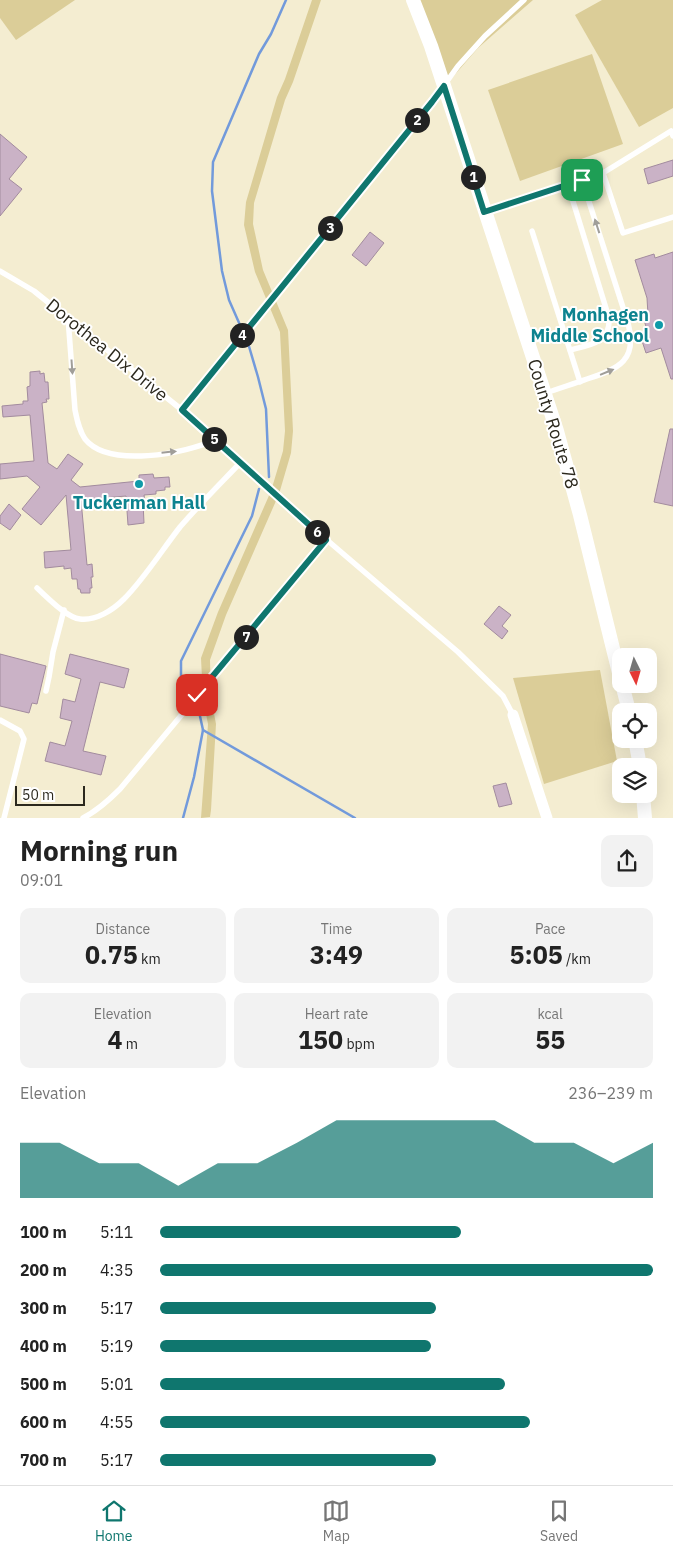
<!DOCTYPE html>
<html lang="en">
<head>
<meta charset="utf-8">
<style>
	:root { --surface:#fff; --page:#f2f2f2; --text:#222; --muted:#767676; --line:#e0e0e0; --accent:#0f766e }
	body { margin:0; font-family:"IBM Plex Sans",sans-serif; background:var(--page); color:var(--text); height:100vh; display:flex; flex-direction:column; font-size:19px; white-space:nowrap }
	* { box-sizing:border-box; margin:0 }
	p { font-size:16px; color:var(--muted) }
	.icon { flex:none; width:28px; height:28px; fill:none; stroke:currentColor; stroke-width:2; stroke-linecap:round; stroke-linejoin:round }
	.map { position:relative; height:818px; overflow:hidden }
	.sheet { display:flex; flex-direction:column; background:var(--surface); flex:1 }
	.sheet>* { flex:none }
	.needle { width:32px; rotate:175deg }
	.buttons { position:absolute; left:612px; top:648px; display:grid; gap:10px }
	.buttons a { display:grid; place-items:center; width:45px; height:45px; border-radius:10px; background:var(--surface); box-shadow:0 5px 20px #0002; font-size:25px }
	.scale { position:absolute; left:15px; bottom:12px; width:70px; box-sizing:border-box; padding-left:5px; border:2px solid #2b281d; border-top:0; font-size:14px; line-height:18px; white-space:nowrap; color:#2b281d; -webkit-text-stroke:4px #fff; paint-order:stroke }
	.pin { position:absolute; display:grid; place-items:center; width:42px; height:42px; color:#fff; margin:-21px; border-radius:10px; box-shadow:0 2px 8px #0006 }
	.km { position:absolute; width:25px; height:25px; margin:-12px; border-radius:50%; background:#222; color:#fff; font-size:14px; line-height:25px; text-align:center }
	.round { display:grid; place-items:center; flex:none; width:52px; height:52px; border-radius:10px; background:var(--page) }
	.head { display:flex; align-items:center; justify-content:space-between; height:85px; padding:0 20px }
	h1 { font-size:28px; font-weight:700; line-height:38px }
	.metrics { display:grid; grid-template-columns:repeat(3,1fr); gap:8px; height:85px; padding:5px 20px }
	.metrics div { display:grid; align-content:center; border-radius:10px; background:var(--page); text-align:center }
	.metrics b { font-size:25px; font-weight:700 }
	.metrics small { font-size:14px; font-weight:400 }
	.metrics p { font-size:14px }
	.chart { height:140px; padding:10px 20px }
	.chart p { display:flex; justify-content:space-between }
	.chart svg { width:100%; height:90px; margin-top:5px; fill:var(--accent); opacity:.7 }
	ul { padding:0 20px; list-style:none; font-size:16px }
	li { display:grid; grid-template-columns:80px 60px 1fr; align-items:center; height:38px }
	li i { height:12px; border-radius:6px; background:var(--accent) }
	.dock { display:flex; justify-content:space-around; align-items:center; height:70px; border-top:1px solid var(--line); background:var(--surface); font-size:14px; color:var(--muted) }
	.dock a { display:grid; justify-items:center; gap:2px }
	.dock .selected { color:var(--accent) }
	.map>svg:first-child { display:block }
</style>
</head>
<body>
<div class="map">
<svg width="673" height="818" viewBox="0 0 673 818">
	<rect width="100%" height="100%" fill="#f4edd1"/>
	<g fill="#dbcd98">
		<polygon points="0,0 75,0 16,40 0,18"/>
		<polygon points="312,0 321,0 293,82 285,100 254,203 253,224 263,270 288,330 293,431 291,453 279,494 226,615 210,660 211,698 216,724 211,810 210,817 201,818 208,724 203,699 201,658 218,612 271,491 283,451 285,431 280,332 255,272 244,225 246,202 277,97 285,79"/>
		<polygon points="416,0 533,0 478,48 445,86"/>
		<polygon points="602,0 673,0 673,108 639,127 575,15"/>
		<polygon points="592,54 623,144 520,181 488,90"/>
		<polygon points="600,670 617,761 544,784 513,678"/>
	</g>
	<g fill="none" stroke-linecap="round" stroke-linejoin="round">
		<g stroke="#729adb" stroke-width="2.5">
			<polyline points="240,325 229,300 222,271 212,191 213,162 259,54 271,34 286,0"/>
			<polyline points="248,343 258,377 266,409 269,477"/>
			<polyline points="189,693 181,679 181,661 252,516 259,489"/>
			<polyline points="203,730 355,818"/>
			<polyline points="183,818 194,777 203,730 198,707"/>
		</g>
	</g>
	<g fill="#cab2c6" stroke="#a28b9e">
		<polygon points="0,134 27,157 9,179 22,189 0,216"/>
		<polygon points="673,160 673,176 648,184 644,169"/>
		<polygon points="370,232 384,243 366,266 352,255"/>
		<polygon points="673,252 673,379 671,379 661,348 646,353 640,335 648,333 643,317 648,315 647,298 635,260 654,254 655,258"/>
		<polygon points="40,371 40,374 44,373 45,382 48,382 49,399 46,399 47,402 42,403 48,463 57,469 68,454 83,464 71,480 80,487 139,481 139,475 153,474 154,478 169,477 170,487 165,487 165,490 156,491 156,494 144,495 145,502 143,502 144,523 128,525 126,496 81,500 87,565 92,564 93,577 91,577 92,588 90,588 90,593 81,593 80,589 78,589 77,579 72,579 71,568 64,569 64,566 45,568 44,552 71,550 66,495 41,525 22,509 40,487 27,476 0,479 0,464 34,461 30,415 3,417 2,406 23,404 23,401 28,401 27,387 30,386 30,372"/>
		<polygon points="670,429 673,429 673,506 654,502"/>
		<polygon points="9,504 21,515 10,530 0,523 0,516"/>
		<polygon points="499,606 511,615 502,626 508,631 502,639 484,624"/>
		<polygon points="0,654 46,666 37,704 32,703 29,713 0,706"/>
		<polygon points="70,654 129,669 124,688 100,682 83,751 106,756 101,775 45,761 50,742 65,746 72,721 60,718 63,699 75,702 81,679 65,674"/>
		<polygon points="506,783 512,804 499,807 493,786"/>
	</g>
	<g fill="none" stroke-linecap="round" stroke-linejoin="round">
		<g stroke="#fff" stroke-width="5.5">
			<polyline points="603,173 623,233 673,217"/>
			<path d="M568,185L609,318C611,343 589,345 570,350"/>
			<polyline points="486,211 603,173 671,131 673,136"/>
			<polyline points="532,231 580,382"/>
			<polyline points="0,271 34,291 182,410 327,540 458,652 503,696 513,715"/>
			<path d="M68,318L75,410C77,420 79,430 85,439C109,469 186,453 215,440"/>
			<path d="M546,393C560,388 573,384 587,379C619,369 638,360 628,323L582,180"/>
			<polyline points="182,410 432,102 458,66 485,36 524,0"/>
			<path d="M37,588C47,597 67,618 80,619C96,621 113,610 124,599C144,579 162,550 180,527C199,505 220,484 240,463"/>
			<polyline points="46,691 49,677 53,652 64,610"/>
			<polyline points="0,720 20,731 24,739 4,818"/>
			<path d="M83,818C97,811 108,801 120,789L327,540"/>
		</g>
		<polyline stroke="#fff" stroke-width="11" points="513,715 547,818"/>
		<g stroke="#fff" stroke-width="14">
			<polyline points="413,0 431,46 557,431 580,515 621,681"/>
			<polyline points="622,684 629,711"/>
			<polyline points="635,739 640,766"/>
			<polyline points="643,794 645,818"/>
		</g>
	</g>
	<defs><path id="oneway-solid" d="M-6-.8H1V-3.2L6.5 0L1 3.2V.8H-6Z" transform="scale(1.25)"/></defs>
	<g fill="#a09e99">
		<use href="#oneway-solid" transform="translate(597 226) rotate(-108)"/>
		<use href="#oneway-solid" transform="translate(72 367) rotate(86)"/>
		<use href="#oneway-solid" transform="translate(607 372) rotate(-22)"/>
		<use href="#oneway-solid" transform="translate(169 452) rotate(-6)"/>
	</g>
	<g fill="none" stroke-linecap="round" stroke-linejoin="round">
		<defs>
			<polyline id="route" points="197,695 326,540 182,410 432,102 444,86 484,212 582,180"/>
		</defs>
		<use href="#route" stroke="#fff" stroke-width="10"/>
		<use href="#route" stroke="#0f766e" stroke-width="6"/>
	</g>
	<g fill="#0f9aa8" stroke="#fff" stroke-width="2">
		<circle cx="659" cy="325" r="5"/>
		<circle cx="139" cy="484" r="5"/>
	</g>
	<g text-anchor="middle" stroke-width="4" stroke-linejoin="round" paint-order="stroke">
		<g font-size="18" font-weight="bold" fill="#0d838f" stroke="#fff" text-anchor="end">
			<text x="649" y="321">Monhagen<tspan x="649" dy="21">Middle School</tspan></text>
			<text x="139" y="509" text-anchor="middle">Tuckerman Hall</text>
		</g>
		<g font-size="18" fill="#2b281d" stroke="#fff">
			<text transform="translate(107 350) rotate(39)" y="6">Dorothea Dix Drive</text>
			<text transform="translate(553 424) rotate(73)" y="6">County Route 78</text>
		</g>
	</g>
</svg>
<div class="buttons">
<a><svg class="needle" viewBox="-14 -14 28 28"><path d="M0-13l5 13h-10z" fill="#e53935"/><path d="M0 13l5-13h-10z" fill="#767676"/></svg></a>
<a><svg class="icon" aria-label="locate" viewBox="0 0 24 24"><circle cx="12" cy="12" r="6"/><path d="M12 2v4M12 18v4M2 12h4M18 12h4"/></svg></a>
<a><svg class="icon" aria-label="layers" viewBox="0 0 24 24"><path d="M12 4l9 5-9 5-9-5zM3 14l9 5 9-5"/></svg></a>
</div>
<div class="scale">50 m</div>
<div class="pin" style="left:582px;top:180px;background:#1e9e55"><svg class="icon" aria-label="arrive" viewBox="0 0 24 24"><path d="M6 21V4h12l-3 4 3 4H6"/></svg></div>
<div class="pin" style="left:197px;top:695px;background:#d93025"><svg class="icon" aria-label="check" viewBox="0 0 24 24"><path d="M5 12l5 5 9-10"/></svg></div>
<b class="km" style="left:473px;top:177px">1</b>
<b class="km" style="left:417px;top:120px">2</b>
<b class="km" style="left:330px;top:228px">3</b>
<b class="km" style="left:242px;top:335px">4</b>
<b class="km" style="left:214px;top:439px">5</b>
<b class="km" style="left:317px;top:532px">6</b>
<b class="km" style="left:246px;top:637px">7</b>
</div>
<section class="sheet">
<div class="head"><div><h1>Morning run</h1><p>09:01</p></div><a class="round"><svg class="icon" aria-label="share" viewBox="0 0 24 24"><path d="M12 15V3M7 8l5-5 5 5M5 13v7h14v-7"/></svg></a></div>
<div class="metrics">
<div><p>Distance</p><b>0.75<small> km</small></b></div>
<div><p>Time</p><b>3:49</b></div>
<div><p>Pace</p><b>5:05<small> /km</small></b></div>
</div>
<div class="metrics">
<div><p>Elevation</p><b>4<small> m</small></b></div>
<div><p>Heart rate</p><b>150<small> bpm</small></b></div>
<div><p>kcal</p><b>55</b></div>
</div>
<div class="chart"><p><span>Elevation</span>236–239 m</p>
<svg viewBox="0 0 160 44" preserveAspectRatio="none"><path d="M0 44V17L10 17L20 27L30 27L40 38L50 27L60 27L70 17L80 6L90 6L100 6L110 6L120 6L130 17L140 17L150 27L160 17V44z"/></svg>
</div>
<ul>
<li><b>100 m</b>5:11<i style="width:61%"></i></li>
<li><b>200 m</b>4:35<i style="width:100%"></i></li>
<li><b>300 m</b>5:17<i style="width:56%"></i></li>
<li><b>400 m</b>5:19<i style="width:55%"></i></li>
<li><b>500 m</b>5:01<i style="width:70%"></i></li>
<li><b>600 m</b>4:55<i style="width:75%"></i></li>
<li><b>700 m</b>5:17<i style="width:56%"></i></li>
</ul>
</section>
<nav class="dock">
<a class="selected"><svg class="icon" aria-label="home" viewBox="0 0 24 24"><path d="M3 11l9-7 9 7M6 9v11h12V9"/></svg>Home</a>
<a><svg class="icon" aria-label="map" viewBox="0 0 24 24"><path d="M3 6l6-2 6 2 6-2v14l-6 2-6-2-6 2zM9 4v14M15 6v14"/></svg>Map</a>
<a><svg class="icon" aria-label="saved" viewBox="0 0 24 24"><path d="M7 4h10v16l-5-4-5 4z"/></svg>Saved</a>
</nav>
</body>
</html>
